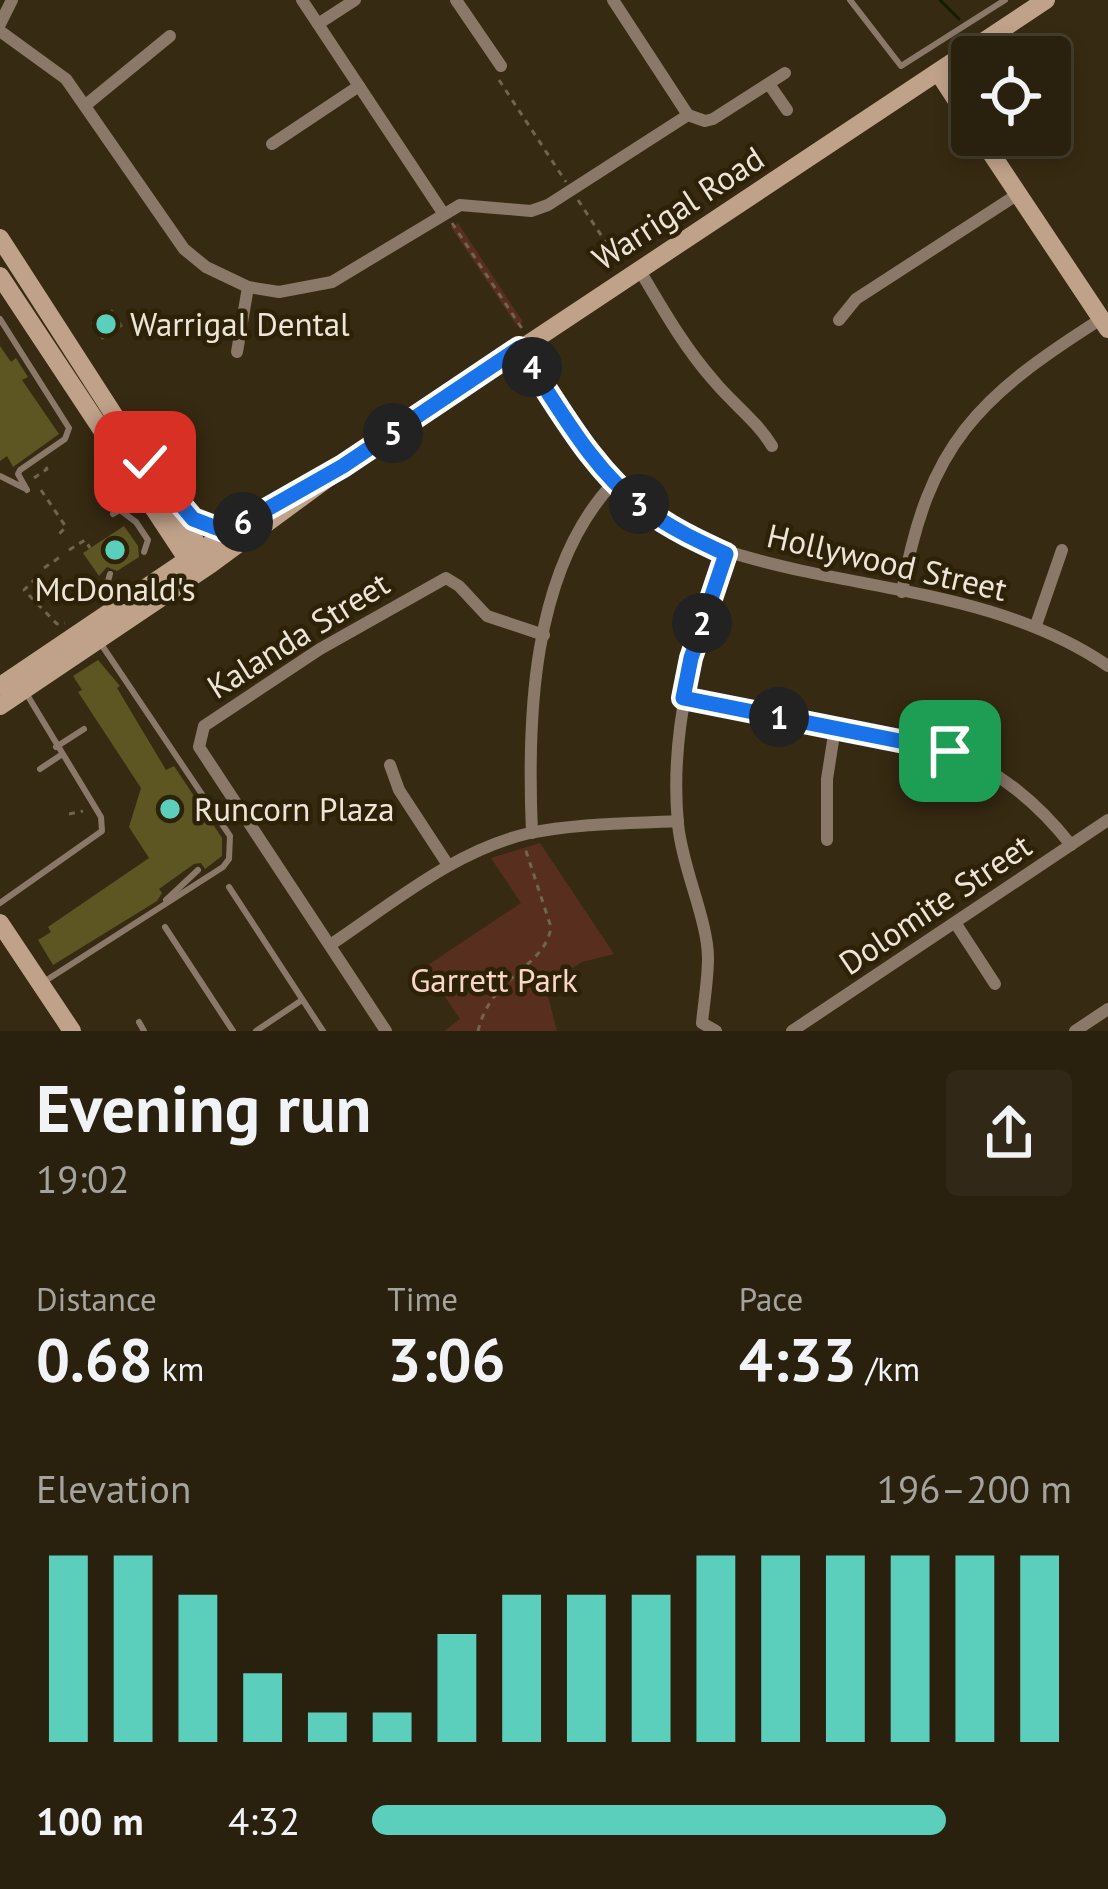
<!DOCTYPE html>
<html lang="en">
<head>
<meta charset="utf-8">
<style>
	:root { --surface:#29200e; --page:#312817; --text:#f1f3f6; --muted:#a5a39e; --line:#453e2e; --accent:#5bcebc }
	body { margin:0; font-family:"PT Sans",sans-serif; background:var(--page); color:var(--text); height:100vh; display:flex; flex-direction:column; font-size:45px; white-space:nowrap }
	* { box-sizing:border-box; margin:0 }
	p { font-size:39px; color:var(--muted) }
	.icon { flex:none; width:66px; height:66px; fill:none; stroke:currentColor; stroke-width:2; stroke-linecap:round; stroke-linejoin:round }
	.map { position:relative; height:1031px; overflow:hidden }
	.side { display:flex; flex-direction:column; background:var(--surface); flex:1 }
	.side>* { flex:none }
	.fabs { position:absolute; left:951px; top:36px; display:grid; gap:24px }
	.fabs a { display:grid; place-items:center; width:120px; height:120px; border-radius:12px; background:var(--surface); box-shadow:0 6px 18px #0003,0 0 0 3px var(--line); font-size:60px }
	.pin { position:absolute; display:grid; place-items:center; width:102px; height:102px; color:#fff; margin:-51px; border-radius:24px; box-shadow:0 6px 18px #0006 }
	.km { position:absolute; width:60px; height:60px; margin:-30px; border-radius:50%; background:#222; color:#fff; font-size:33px; line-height:60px; text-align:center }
	.round { display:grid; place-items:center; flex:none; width:126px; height:126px; border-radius:12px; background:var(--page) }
	.overview { display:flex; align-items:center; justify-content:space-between; height:204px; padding:0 36px }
	h1 { font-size:66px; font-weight:600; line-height:90px }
	.stats { display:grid; grid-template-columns:repeat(3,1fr); gap:18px; height:204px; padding:12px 36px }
	.stats div { display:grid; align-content:center }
	.stats b { font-size:60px; font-weight:600 }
	.stats small { font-size:33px; font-weight:400 }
	.stats p { font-size:33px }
	.chart { height:336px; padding:24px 36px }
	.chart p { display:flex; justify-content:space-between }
	.chart svg { width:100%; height:216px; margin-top:12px; stroke:var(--accent); stroke-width:6 }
	ul { padding:0 36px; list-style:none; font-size:39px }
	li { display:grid; grid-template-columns:192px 144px 1fr; align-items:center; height:90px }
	li i { height:30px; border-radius:15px; background:var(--accent) }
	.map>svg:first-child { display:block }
</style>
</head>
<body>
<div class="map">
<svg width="1108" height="1031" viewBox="0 0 1108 1031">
	<rect width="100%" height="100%" fill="#372a12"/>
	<g fill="#582f1f">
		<polygon points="458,223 523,322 517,326 451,227"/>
		<polygon points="540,843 614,954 582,962 545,985 557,1031 444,1031 460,1019 425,967 521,903 491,858"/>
	</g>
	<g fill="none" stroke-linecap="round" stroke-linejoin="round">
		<polyline stroke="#131b00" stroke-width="3" points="940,0 959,19"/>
	</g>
	<g fill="#5d5622">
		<polygon points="112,309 123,326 102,340 91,323"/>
		<polygon points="0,346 11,362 16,358 28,377 22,380 59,434 13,467 7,456 0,461"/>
		<polygon points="124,526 138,546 139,557 117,571 107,567 99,576 83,553"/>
		<polygon points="98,660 120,686 117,688 166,770 174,766 222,838 222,856 205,869 201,863 194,864 159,889 162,893 157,901 53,965 38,940 51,932 48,927 149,858 129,827 141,788 78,692 82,690 73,676"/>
	</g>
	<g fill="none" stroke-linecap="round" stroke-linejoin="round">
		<g stroke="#706550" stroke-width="3" stroke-dasharray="6 6" stroke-linecap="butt">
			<polyline points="499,80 566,182"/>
			<polyline points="578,200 622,267"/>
			<polyline points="452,223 523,330"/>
			<polyline points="34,478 47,469 43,462"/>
			<polyline points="41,490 66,527 59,534"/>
			<polyline points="69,550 85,540 90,548"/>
			<polyline points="44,568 60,557"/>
			<polyline points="36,578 24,590 57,624 65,623"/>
			<polyline points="69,814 83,811"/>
			<path d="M478,1031C491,975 545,968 551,927L525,848"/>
		</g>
		<g stroke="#8a7869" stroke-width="6">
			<polyline points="850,0 901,66 1005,0"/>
			<polyline points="0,319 69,428 65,439 20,470 18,474 27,490"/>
			<polyline points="0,476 24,488"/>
			<polyline points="113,514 120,510 136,522 148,540 144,552"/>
			<polyline points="90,594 108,581 110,574"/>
			<polyline points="56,747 84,729"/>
			<polyline points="40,769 61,755"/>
			<polyline points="229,887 323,1031"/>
			<polyline points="166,900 198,870"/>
			<polyline points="0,903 102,831 101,817 26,693"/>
			<polyline points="165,927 233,1031"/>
			<polyline points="42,983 223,867 229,859 230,836 101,644"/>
			<polyline points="139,1022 144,1031"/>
			<polyline points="256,1031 302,1000"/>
		</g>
		<g stroke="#8a7869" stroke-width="12">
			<polyline points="302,0 443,213"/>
			<polyline points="456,0 501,66"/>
			<polyline points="613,0 688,115"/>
			<polyline points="0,24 12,0"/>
			<polyline points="318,24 355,0"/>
			<polyline points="0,31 66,79 184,249 206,267 248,287 279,292 332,282 460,205 531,211 548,205 688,115 705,121 713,119 785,73"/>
			<polyline points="769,84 787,110"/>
			<polyline points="87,104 170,36"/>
			<polyline points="272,144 359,86"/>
			<path d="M639,269C662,308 684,347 714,381C733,404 756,420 772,446"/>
			<polyline points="839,320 856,299 1018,194"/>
			<path d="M519,348C556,401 590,468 642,508C691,545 745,558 803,571C907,593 1018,604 1108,666"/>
			<polyline points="237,352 248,287"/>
			<path d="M902,592C928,444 978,397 1101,319"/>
			<polyline points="1036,625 1062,550"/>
			<path d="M683,697L950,751C1000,772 1037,802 1071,845"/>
			<polyline points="390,765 399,790 448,865"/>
			<path d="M532,833C527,719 531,570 614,482"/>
			<polyline points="827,840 827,779 835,728"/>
			<polyline points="956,924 995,984"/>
			<path d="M330,945C393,903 455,850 530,833C578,823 630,824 678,821"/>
			<polyline points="386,1031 199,747 204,726 320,649 446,578 459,586 487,616 544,635"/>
			<path d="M716,1031L702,1023C704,1002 708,979 708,958C708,921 682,867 678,824C669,728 695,643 726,554"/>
			<polyline points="792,1031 1108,820"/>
			<polyline points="1075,1031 1108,1009"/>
		</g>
		<g stroke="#c0a28a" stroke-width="18">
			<polyline points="938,72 972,124"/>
			<polyline points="979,135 1108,329"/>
			<polyline points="0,238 208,561"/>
			<polyline points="0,276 193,568"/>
			<polyline points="178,503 206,527 227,532"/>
			<polyline points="0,686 255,514 291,494"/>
			<polyline points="0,706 211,564 343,467 1046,0"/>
			<polyline points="0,923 72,1031"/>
		</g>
	</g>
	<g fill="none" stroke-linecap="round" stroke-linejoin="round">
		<defs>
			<path id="route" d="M145,462L193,519L227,532L343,466L519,348C556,402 591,470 645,509C670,528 698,541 726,554L691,658L683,698L950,751"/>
		</defs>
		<use href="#route" stroke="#fff" stroke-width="24"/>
		<use href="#route" stroke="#1a73e8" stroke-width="15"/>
	</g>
	<g fill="#5bcebc" stroke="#2d2108" stroke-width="4.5">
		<circle cx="106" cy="324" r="12"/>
		<circle cx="115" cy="550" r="12"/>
		<circle cx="170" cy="809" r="12"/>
	</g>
	<g text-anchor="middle" stroke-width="9" stroke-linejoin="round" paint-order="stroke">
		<g font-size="33" fill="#ede5d7" stroke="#2d2108">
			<text transform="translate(678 208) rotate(-33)" y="12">Warrigal Road</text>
			<text transform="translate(887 562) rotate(13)" y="12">Hollywood Street</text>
			<text transform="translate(298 635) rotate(-32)" y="12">Kalanda Street</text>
			<text transform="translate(935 904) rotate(-34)" y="12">Dolomite Street</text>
		</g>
		<g font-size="33" fill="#ede5d7" stroke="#2d2108" text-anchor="start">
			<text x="130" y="336">Warrigal Dental</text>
			<text x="115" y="601" text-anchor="middle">McDonald's</text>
			<text x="194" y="821">Runcorn Plaza</text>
		</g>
		<g font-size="33" fill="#f8d7ca" stroke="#2d2108">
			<text x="494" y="992">Garrett Park</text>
		</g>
	</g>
</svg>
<div class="fabs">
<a><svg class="icon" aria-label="locate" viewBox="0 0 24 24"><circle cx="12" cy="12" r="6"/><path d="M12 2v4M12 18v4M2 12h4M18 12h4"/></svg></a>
</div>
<div class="pin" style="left:950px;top:751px;background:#1e9e55"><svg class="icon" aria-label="arrive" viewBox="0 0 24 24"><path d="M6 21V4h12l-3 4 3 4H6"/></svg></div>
<div class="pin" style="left:145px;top:462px;background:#d93025"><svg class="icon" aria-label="check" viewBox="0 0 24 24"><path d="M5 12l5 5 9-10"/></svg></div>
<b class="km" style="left:779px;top:717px">1</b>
<b class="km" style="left:702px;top:623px">2</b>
<b class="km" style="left:639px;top:504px">3</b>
<b class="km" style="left:532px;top:367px">4</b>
<b class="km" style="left:393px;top:433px">5</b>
<b class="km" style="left:243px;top:522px">6</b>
</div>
<section class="side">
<div class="overview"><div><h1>Evening run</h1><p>19:02</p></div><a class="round"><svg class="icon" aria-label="share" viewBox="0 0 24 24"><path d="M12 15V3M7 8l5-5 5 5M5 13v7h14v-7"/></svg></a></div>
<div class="stats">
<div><p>Distance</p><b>0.68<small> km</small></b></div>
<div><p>Time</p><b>3:06</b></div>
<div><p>Pace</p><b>4:33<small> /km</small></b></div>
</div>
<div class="chart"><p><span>Elevation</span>196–200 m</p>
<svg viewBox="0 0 160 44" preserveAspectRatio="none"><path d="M5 44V6M15 44V6M25 44V14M35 44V30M45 44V38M55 44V38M65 44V22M75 44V14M85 44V14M95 44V14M105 44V6M115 44V6M125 44V6M135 44V6M145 44V6M155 44V6"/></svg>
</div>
<ul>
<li><b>100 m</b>4:32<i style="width:82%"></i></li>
</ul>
</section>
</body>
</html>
